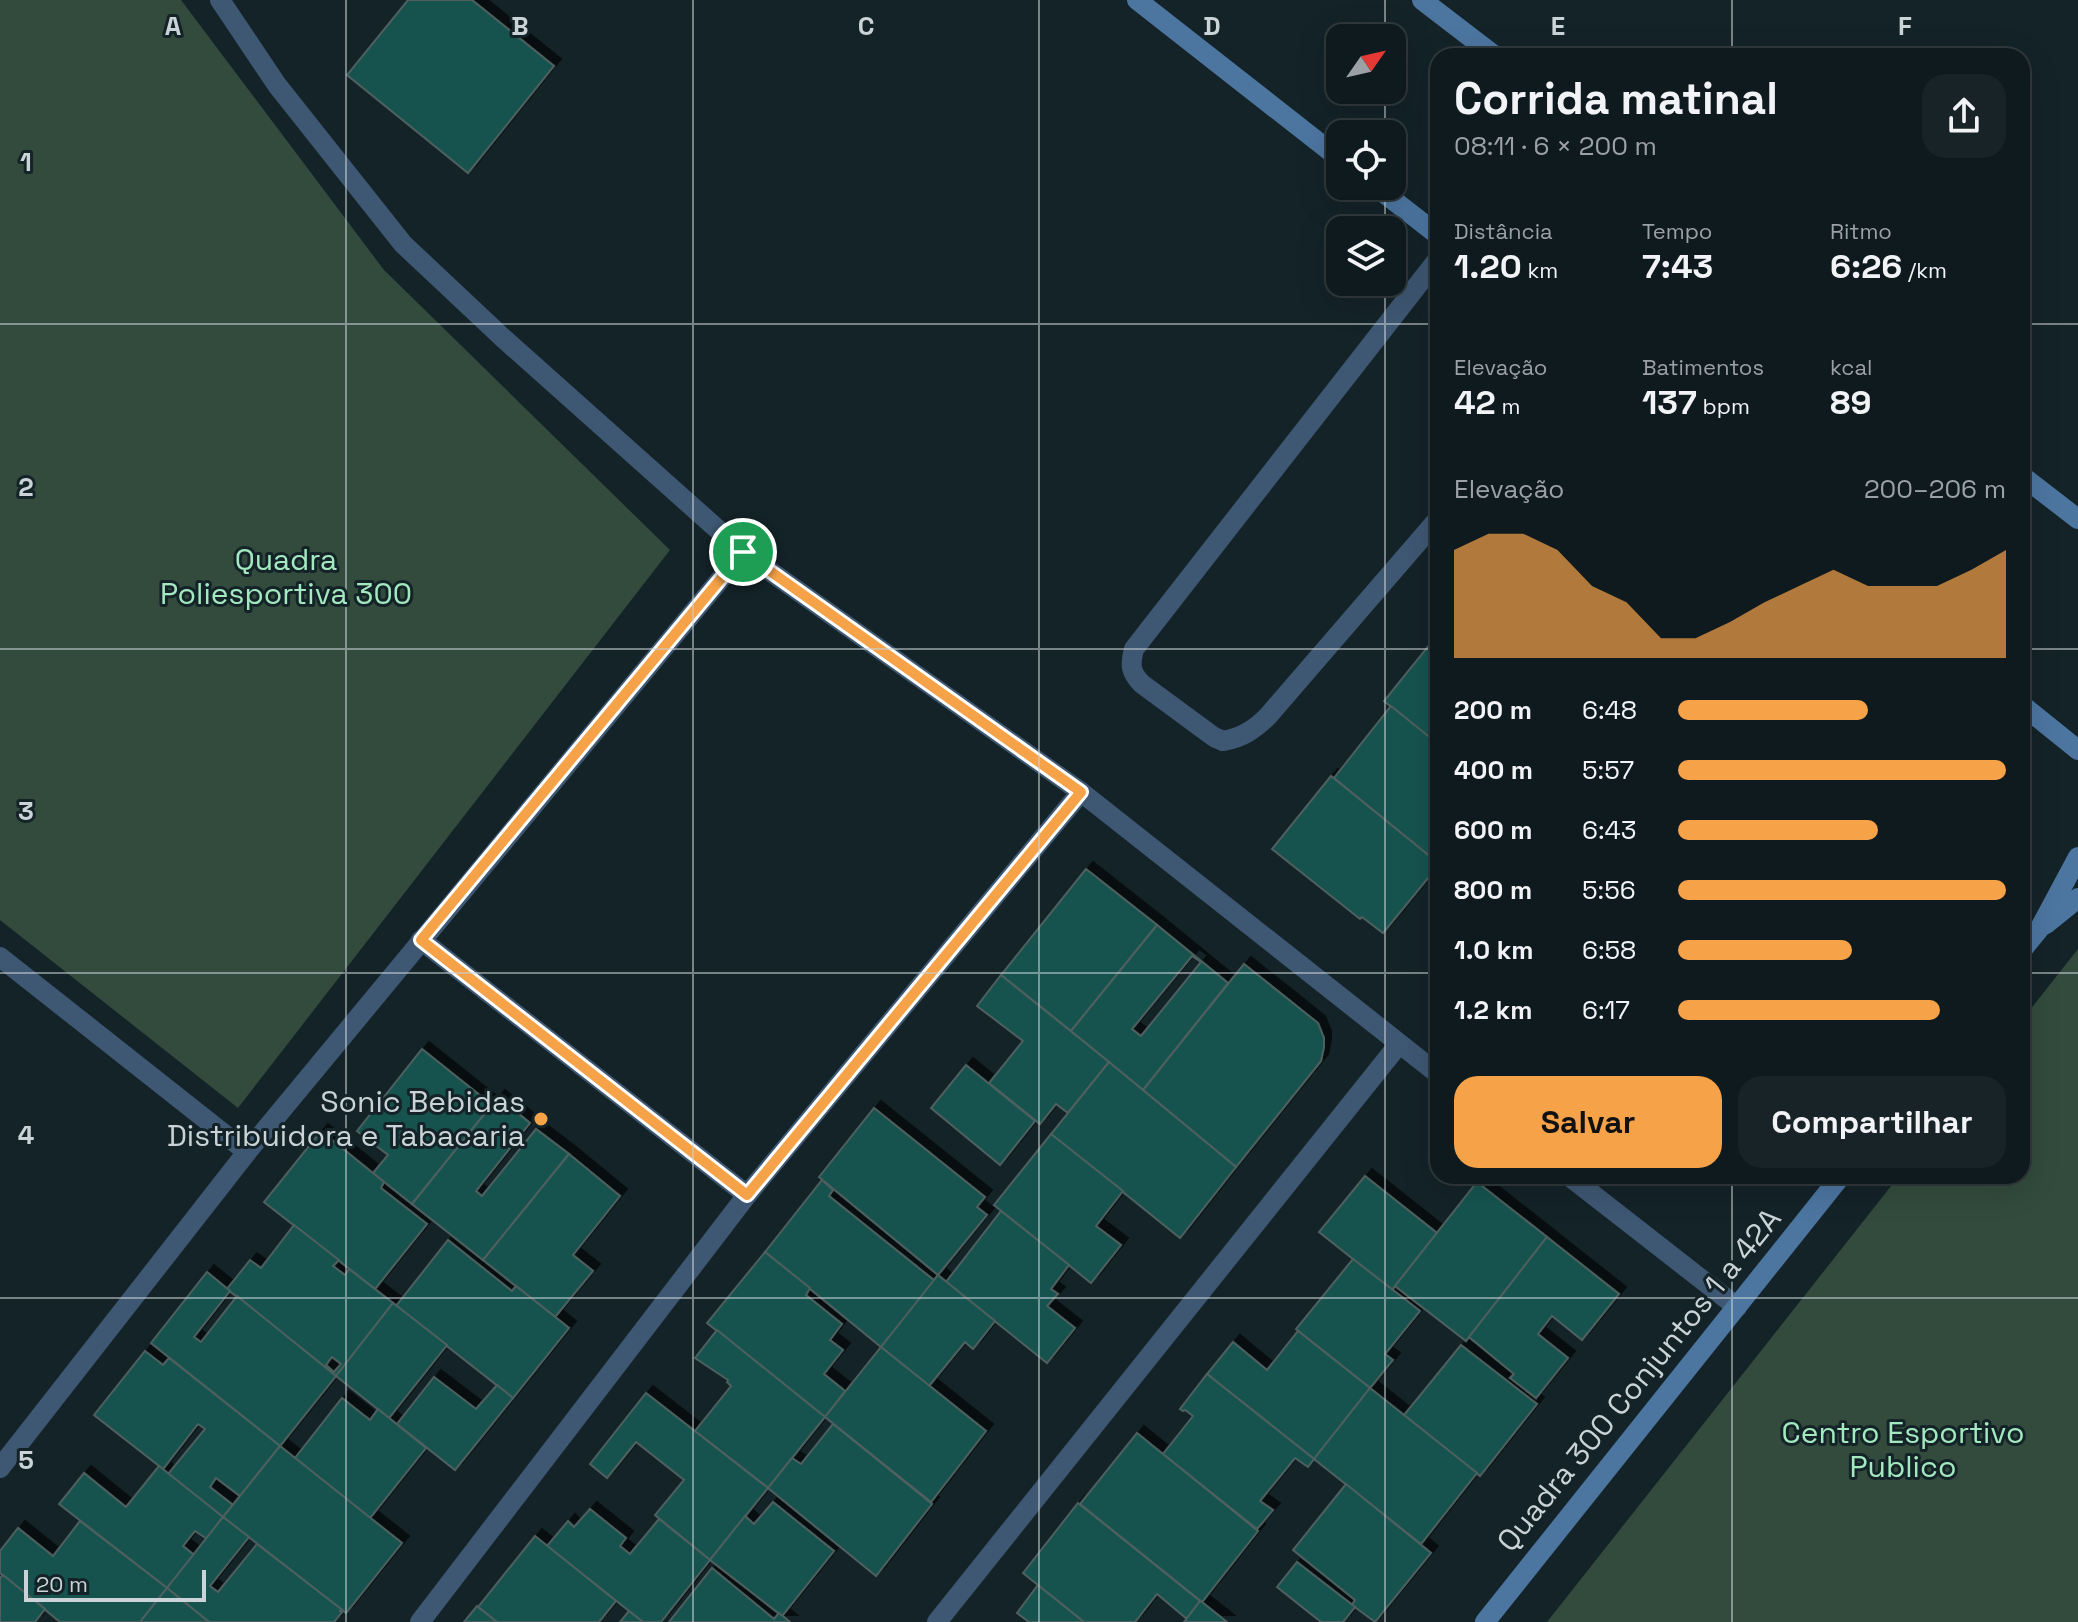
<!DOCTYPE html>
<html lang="pt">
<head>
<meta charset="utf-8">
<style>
	:root { --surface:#0f1a1e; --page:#182327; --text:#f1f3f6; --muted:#9ba1a4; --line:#2f383c; --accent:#f6a248 }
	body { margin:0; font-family:"Space Grotesk",sans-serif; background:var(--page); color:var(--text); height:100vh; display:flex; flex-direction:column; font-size:30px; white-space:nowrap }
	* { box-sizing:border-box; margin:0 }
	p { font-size:26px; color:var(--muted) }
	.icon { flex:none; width:44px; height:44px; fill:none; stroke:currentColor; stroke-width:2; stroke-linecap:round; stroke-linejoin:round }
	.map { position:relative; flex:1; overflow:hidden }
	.sheet { position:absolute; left:1430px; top:48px; width:600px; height:1136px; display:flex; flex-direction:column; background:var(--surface); border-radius:24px; box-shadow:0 8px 32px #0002,0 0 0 2px var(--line) }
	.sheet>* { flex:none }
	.needle { width:52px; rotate:56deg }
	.fabs { position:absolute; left:1326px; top:24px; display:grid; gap:16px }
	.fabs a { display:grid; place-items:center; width:80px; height:80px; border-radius:16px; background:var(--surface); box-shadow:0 8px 32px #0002,0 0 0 2px var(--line); font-size:40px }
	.scale { position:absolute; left:24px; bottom:20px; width:182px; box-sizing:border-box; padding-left:8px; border:4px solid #cad3d7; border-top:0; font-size:22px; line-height:28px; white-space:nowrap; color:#cad3d7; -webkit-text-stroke:6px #142328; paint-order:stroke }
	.pin { position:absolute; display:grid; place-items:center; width:68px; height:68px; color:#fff; margin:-34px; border:4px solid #fff; border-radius:50%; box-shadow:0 2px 8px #0007 }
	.round { display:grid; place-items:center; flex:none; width:84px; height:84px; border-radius:24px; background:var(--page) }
	.overview { display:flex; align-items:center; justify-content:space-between; height:136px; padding:0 24px }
	h1 { font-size:44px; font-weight:700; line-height:60px }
	.metrics { display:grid; grid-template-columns:repeat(3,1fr); gap:12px; height:136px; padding:8px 24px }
	.metrics div { display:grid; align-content:center }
	.metrics b { font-size:34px; font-weight:700 }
	.metrics small { font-size:22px; font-weight:400 }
	.metrics p { font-size:22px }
	.chart { height:224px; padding:16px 24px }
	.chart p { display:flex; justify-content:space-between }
	.chart svg { width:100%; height:144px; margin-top:8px; fill:var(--accent); opacity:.7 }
	.primary-button { display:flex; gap:16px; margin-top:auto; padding:16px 24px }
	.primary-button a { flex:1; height:92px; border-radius:24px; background:var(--accent); color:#111; font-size:32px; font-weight:700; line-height:92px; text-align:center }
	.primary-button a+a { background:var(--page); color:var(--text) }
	ul { padding:0 24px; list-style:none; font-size:26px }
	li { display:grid; grid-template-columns:128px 96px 1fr; align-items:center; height:60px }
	li i { height:20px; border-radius:10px; background:var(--accent) }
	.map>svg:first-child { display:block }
</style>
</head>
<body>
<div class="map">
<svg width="2078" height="1622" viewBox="0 0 2078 1622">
	<defs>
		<filter id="shadow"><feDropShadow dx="7" dy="-7" stdDeviation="0" flood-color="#0009"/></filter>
	</defs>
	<rect width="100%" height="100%" fill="#142328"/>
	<g fill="#324b3c">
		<polygon points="0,0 181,0 384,270 670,550 238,1108 0,920"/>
		<polygon points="2078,949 2078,1622 1547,1622 1899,1176 2022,1176 2022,1020"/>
	</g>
	<g fill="#16524f" stroke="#4e605e" stroke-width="2" fill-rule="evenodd" filter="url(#shadow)">
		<polygon points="408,0 472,0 554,66 468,173 347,75"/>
		<polygon points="1438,634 1438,731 1431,739 1384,701"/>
		<polygon points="1391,706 1438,744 1438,863 1334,778"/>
		<polygon points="1331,776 1438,863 1438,866 1383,933 1362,917 1360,919 1272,849"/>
		<polygon points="1086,869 1157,925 1071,1031 1001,975"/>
		<path d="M1157,925L1228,983L1143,1090L1071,1031ZM1192,956L1201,962L1141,1036L1132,1029Z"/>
		<polygon points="1244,964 1318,1023 1324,1038 1324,1047 1321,1061 1236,1167 1143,1090"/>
		<polygon points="1001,975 1109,1062 1068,1113 1056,1104 1040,1124 989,1083 1023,1041 977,1006"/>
		<polygon points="422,1049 492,1105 412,1204 373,1173 388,1155 357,1131"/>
		<polygon points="1109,1062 1236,1167 1180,1238 1051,1134"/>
		<polygon points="966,1065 1035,1121 1000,1165 931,1108"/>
		<polygon points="498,1097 530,1123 476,1191 482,1196 536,1129 569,1154 483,1260 412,1204"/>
		<polygon points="874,1108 985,1197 977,1207 987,1215 938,1275 819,1177"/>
		<polygon points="321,1131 384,1182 381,1188 427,1224 375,1289 264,1202"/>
		<polygon points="1051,1134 1123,1191 1096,1226 1121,1245 1091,1283 994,1205"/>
		<polygon points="569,1154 620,1196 573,1255 593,1271 555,1317 483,1260"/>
		<polygon points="1365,1176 1437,1233 1392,1290 1319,1232"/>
		<polygon points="822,1180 833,1190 829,1196 935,1281 881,1347 765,1252"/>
		<polygon points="1477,1182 1547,1237 1466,1341 1395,1286"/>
		<polygon points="1001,1211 1069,1265 1051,1289 1058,1294 1047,1306 1075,1328 1047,1363 946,1282"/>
		<path d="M294,1225L339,1260L333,1266L345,1275L349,1269L393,1303L336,1376L227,1289L250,1260L261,1268ZM332,1357L341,1364L334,1372L326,1365Z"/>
		<polygon points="1547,1237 1619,1294 1582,1340 1552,1316 1538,1334 1568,1358 1536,1398 1510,1378 1514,1374 1469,1337"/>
		<polygon points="448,1240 512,1291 516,1286 569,1328 513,1398 396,1306"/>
		<polygon points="765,1252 810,1288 806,1295 842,1324 830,1340 843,1350 824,1374 845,1391 825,1417 707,1323"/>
		<polygon points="1353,1259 1420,1311 1385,1354 1393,1360 1370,1388 1296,1329"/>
		<polygon points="207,1272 230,1291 194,1337 201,1342 237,1296 336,1376 280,1446 151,1343"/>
		<polygon points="938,1275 995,1321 973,1349 965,1342 929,1386 881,1347"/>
		<polygon points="393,1303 447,1345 389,1418 336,1376"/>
		<polygon points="717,1330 825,1417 768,1488 695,1431 731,1386 727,1382 728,1380 695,1358"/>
		<polygon points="1298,1331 1370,1388 1314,1459 1207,1374 1233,1342 1267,1370"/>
		<polygon points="1461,1345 1537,1404 1480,1476 1404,1415"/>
		<polygon points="881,1347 986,1431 931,1502 825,1417"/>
		<polygon points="145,1351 163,1365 169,1358 280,1446 240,1496 216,1478 210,1487 233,1505 223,1517 168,1474 205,1429 198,1424 163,1469 94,1415"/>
		<polygon points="1207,1374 1314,1459 1308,1467 1295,1458 1260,1501 1273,1510 1257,1529 1163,1454 1193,1416 1185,1410 1183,1411 1180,1409"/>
		<polygon points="434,1377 476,1409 497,1385 513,1398 455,1470 397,1424"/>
		<polygon points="1370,1388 1477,1473 1421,1544 1314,1459"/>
		<polygon points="646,1393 768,1488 710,1560 655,1515 684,1480 636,1442 607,1478 590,1464"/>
		<polygon points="342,1398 370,1420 378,1409 426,1448 370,1518 295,1458"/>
		<polygon points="833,1424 932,1504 876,1576 768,1488 792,1458 801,1464"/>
		<polygon points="1137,1433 1258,1531 1202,1602 1080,1504"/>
		<polygon points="280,1446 402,1543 346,1613 223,1517"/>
		<polygon points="159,1466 223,1517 207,1539 195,1531 183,1546 194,1555 167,1588 59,1504 84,1473 126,1507"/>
		<polygon points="1346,1484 1431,1553 1375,1622 1352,1605 1355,1600 1293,1550"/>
		<polygon points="773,1502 834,1551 782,1616 710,1560 745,1516 754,1524"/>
		<polygon points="1078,1503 1200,1601 1187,1619 1157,1594 1135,1622 1084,1622 1023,1573"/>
		<polygon points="590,1509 626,1538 620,1546 630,1554 659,1519 710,1560 661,1622 643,1622 547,1546 568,1521 574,1527"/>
		<polygon points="223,1517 249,1537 210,1586 218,1592 257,1544 341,1609 340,1611 342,1612 334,1622 209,1622 167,1588"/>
		<polygon points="80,1521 167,1588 140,1622 60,1622 0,1573 0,1551 18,1528 53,1556"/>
		<polygon points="535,1536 616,1601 599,1622 497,1622 478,1607"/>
		<polygon points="1297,1562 1355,1607 1343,1622 1321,1622 1277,1587"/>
		<polygon points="712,1568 774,1619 779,1613 790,1622 669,1622"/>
		<polygon points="3,1575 45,1609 35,1622 0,1622 0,1578"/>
		<polygon points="1038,1585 1044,1590 1084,1622 1029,1622 1017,1613"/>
		<polygon points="167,1588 209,1622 140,1622"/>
		<polygon points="1200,1601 1202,1602 1227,1622 1184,1622"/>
		<polygon points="477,1606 478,1607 497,1622 464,1622"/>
		<polygon points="629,1611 643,1622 620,1622"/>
	</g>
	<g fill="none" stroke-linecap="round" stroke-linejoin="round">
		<path stroke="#3e5772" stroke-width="20" d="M1438,259L1134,649C1130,665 1130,672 1142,684L1214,737L1223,741C1242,738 1255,729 1268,716L1438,519"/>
		<g stroke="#3e5772" stroke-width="20">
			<polyline points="220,0 277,85 403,244 503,338 743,552 1081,792 1438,1074"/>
			<polyline points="421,940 747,1195"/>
			<polyline points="0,957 247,1152"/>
			<polyline points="1569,1176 1737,1307"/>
			<polyline points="0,1468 247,1152 743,552"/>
			<polyline points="420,1622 747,1195 1081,792"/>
			<polyline points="937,1622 1399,1044"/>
		</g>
		<g stroke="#4c75a0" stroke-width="20">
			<polyline points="1137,0 1340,159"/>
			<polyline points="1422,0 1495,56"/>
			<polyline points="1375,186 1438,235"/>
			<polyline points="2022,476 2078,519"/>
			<polyline points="2022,705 2078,750"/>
			<polyline points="2046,924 2078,898"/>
			<polyline points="2022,950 2040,928 2078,857"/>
			<polyline points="1485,1622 1841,1176"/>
		</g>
	</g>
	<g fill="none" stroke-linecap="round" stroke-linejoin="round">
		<defs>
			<polygon id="route" points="743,552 1081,792 747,1195 421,940"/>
		</defs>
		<use href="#route" stroke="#fff" stroke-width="16"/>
		<use href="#route" stroke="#f6a248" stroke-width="10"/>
	</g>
	<path fill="none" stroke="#cad3d7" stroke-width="2" stroke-opacity="0.55" d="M346,0V1622M693,0V1622M1039,0V1622M1385,0V38M1732,0V56M1385,90V134M1385,186V230M1385,282V1622M0,324H1438M2022,324H2078M0,649H1438M2022,649H2078M0,973H1438M2022,973H2078M1732,1176V1622M0,1298H2078"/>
	<circle fill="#f6a248" stroke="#142328" stroke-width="3" cx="541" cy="1119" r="8"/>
	<g text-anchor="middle" stroke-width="6" stroke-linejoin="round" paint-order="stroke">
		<g font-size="30" fill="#a3e8bf" stroke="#142328">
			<text x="286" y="570">Quadra<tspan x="286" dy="34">Poliesportiva 300</tspan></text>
			<text x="1903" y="1443">Centro Esportivo<tspan x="1903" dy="34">Publico</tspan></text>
		</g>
		<g font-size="30" fill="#cad3d7" stroke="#142328" text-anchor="end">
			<text x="525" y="1112">Sonic Bebidas<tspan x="525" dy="34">Distribuidora e Tabacaria</tspan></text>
		</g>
		<g font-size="30" fill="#cad3d7" stroke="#142328">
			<text transform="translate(1639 1380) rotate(-51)" y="10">Quadra 300 Conjuntos 1 a 42A</text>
		</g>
	</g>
	<g font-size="26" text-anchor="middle" font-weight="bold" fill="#cad3d7" stroke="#142328" stroke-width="6" stroke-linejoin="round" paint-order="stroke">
		<text x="173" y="35">A</text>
		<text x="520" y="35">B</text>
		<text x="866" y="35">C</text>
		<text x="1212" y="35">D</text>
		<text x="1558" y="35">E</text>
		<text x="1905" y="35">F</text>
		<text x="26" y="171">1</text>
		<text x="26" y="496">2</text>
		<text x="26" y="820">3</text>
		<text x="26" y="1144">4</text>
		<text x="26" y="1469">5</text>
	</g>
</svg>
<div class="fabs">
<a><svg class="needle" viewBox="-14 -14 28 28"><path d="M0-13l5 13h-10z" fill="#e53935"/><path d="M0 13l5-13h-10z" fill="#9ba1a4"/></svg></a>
<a><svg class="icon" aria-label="locate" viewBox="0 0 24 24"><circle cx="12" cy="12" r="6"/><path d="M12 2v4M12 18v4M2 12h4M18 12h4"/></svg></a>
<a><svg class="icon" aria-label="layers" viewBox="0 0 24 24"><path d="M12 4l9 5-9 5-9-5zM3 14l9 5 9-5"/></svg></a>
</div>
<div class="scale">20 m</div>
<div class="pin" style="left:743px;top:552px;background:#1e9e55"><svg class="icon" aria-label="arrive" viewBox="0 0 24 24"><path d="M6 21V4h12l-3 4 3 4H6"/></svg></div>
<section class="sheet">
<div class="overview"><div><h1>Corrida matinal</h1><p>08:11 · 6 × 200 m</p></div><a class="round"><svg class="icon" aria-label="share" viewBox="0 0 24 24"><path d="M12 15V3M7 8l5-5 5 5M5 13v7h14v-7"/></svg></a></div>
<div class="metrics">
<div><p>Distância</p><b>1.20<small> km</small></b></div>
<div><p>Tempo</p><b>7:43</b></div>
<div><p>Ritmo</p><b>6:26<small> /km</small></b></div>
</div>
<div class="metrics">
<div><p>Elevação</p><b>42<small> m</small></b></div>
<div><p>Batimentos</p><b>137<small> bpm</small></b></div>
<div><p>kcal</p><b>89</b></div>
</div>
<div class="chart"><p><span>Elevação</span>200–206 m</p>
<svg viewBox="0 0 160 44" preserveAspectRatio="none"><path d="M0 44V11L10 6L20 6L30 11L40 22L50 27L60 38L70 38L80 33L90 27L100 22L110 17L120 22L130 22L140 22L150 17L160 11V44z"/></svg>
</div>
<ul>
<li><b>200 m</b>6:48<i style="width:58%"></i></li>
<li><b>400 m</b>5:57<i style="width:100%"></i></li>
<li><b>600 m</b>6:43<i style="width:61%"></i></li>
<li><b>800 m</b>5:56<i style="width:100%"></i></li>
<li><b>1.0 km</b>6:58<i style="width:53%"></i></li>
<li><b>1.2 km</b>6:17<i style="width:80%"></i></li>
</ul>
<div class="primary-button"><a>Salvar</a><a>Compartilhar</a></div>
</section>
</div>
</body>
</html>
